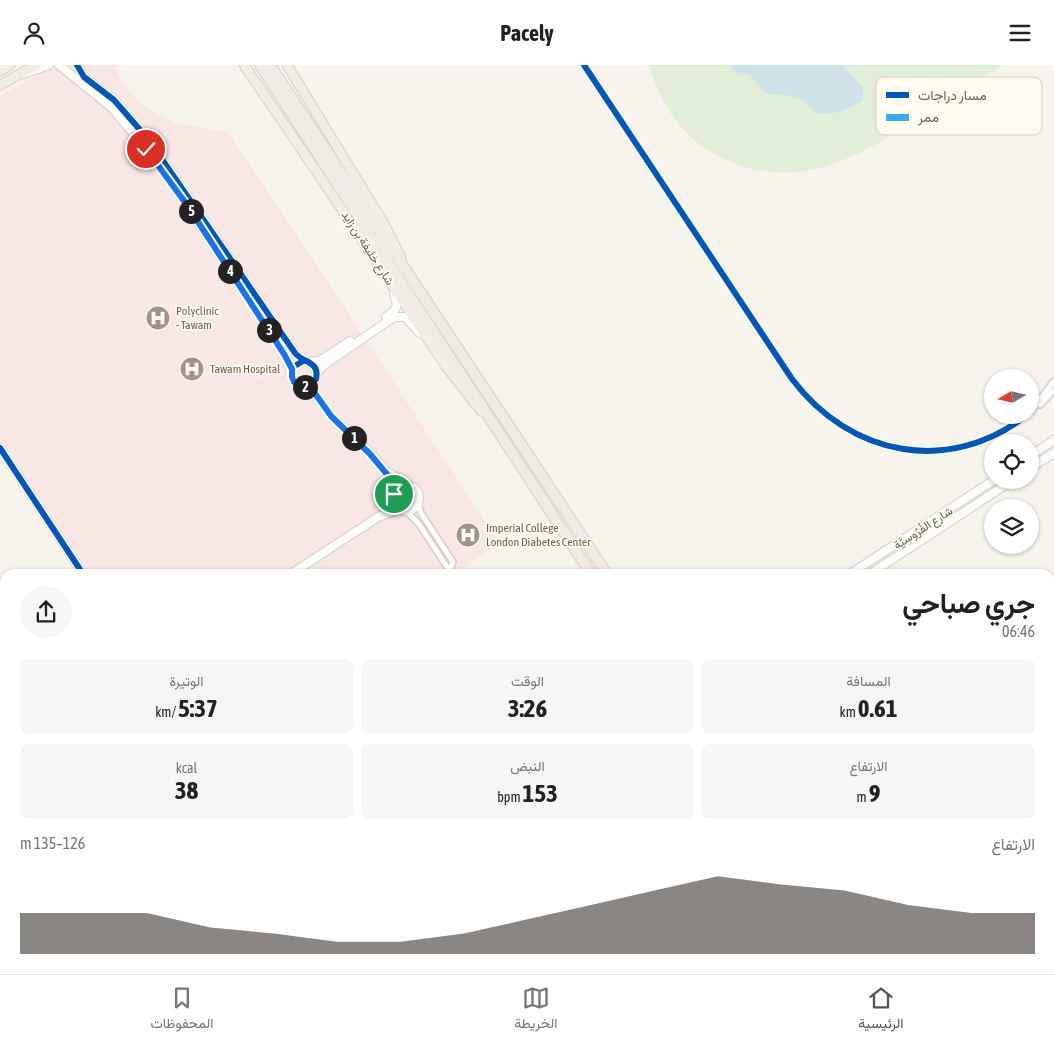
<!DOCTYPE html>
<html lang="ar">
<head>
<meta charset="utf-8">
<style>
	:root { --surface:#fff; --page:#f6f6f6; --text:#202124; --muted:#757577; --line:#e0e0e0; --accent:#5a5450 }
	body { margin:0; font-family:"Asap Condensed",Vazirmatn,sans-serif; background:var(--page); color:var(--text); direction:rtl; height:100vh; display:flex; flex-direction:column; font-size:19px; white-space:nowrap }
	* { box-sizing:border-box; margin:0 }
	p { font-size:16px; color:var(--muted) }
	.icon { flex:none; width:28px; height:28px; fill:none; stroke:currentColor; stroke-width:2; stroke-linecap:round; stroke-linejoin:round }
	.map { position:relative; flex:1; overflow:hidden; direction:ltr }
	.panel { position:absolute; left:0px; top:504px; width:1055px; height:406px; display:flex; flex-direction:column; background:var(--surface); border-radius:15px 15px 0 0; box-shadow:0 1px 4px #0004; direction:rtl }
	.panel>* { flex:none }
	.needle { width:32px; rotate:261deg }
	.fabs { position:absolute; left:984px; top:304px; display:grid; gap:10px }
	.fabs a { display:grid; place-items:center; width:55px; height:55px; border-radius:50%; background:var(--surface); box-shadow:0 1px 4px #0004; font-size:25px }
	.pin { position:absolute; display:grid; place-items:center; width:42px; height:42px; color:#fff; margin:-21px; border:2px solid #fff; border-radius:50%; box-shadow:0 1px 5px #0007 }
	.km { position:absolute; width:25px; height:25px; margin:-12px; border-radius:50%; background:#222; color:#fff; font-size:14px; line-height:25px; text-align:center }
	.round { display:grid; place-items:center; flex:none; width:52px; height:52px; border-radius:26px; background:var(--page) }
	.summary { display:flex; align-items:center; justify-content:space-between; height:85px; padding:0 20px }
	h1 { font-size:28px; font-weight:700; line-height:38px }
	.figures { display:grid; grid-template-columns:repeat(3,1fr); gap:8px; height:85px; padding:5px 20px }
	.figures div { display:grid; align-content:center; border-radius:8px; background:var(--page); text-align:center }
	.figures b { font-size:25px; font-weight:700 }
	.figures small { font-size:14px; font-weight:400 }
	.figures p { font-size:14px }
	.chart { height:140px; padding:10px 20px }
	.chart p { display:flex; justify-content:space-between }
	.chart svg { width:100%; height:90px; margin-top:5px; fill:var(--accent); opacity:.7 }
	header { display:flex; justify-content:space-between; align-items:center; height:65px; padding:0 20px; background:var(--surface); font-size:22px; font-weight:700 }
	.dock { display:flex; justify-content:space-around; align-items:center; height:70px; border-top:1px solid var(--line); background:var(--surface); font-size:14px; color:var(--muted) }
	.dock a { display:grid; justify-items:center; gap:2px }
	.dock .on { color:var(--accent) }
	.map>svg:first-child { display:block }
</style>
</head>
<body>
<header><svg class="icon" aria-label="menu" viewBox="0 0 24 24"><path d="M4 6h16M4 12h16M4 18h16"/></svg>Pacely<svg class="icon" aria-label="person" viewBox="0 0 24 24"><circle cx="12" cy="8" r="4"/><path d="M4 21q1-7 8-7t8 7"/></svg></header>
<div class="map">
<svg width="1054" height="909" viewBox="0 0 1054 909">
	<rect width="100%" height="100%" fill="#f7f4ed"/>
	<polygon fill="#f8e7e5" points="55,0 114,0 121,14 139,38 174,58 228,67 500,478 455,509 84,509 0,380 0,31"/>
	<path fill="#e3eed9" d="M649,0H1003C976,17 950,34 923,51C859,92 794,131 718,91C681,72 661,39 649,0Z"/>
	<path fill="#cfe2e7" d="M730,0H842L863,23V35C854,43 827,53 815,47C810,44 806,36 800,34C790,30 776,30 765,28L750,10L733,6Z"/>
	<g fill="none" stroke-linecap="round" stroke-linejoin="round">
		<defs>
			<g id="street">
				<path d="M584,0L792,314C850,391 949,411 1027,350"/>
				<polyline points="962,64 968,60 972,66 991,58 1006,43 1003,36 1007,31 1011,39"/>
				<polyline points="1040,340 1054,325"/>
				<polyline points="1030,347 1054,316"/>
				<polyline points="406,446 419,459 447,502 451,503 453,497 421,448 418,437"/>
				<polyline points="0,690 5,697"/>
				<polyline points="0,820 5,817"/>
				<polyline points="106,905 109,909"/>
				<polyline points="362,905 364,909"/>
				<polyline points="442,905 445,909"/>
				<polyline points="493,905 496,909"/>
				<polyline points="540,905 543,909"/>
				<polyline points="640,905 643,909"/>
				<polyline points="738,905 741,909"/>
				<polyline points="805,905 808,909"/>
				<polyline points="124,909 130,905"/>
				<polyline points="305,909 311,905"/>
				<polyline points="398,909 404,905"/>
				<polyline points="585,909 591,905 593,909"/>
			</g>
			<g id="secondary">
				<polyline points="59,0 111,42 140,76 177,126 285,289 292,304"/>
				<path d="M77,0L84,12L114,35L148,74L295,288C303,298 320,296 316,314L307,322L298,320L292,312L293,302L303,296"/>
				<polyline points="23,9 49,0"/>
				<polyline points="386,252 394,246 397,240 394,229"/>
				<polyline points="310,297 319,296 350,276"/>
				<polyline points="317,307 324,300 394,252 405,252 420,268"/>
				<path d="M304,322C319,330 324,344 335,355C354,374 378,391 391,414C394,419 394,424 394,429"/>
				<polyline points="0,383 83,509"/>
				<polyline points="1030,391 1054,375"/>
				<polyline points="1030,403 1054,388"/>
				<polyline points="390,408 406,420"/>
				<circle cx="406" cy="433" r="13"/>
				<polyline points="291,509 378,452 399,444"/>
				<polyline points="850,509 994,415"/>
				<polyline points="870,509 1013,415"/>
				<polyline points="0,630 5,627"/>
			</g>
			<g id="primary">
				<polyline points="244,0 327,122 445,300 481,346"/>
				<polyline points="287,0 383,157 401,193"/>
				<polyline points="0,6 10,0"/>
				<polyline points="0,20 36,0"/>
			</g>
			<g id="highway">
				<polyline points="260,0 591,509"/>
				<polyline points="270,0 607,509"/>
				<polyline points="858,905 860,909"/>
				<polyline points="869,905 872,909"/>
			</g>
		</defs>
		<use href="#street" stroke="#d5d0c8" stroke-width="8"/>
		<use href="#secondary" stroke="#d6d0c8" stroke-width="10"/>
		<use href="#primary" stroke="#d5cfc8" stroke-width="11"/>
		<use href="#highway" stroke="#d5cfc8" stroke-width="12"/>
		<use href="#street" stroke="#fefdfc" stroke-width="5"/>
		<use href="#secondary" stroke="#fefdfc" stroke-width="8"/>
		<use href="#primary" stroke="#f2eee6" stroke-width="9"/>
		<use href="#highway" stroke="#f1ebe6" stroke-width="10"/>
		<polyline stroke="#3fa9f5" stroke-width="5" stroke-dasharray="10 5" stroke-linecap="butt" points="962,64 968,60 972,66 991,58 1006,43 1003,36 1007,31 1011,39"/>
		<defs>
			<g id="cycleway">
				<path d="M77,0L84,12L114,35L148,74L295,288C303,298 320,296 316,314L307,322L298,320L292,312L293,302L303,296"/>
				<path d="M584,0L792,314C850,391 949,411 1027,350"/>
				<polyline points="0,383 83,509"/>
			</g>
		</defs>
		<use href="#cycleway" stroke="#fefaf0" stroke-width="9"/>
		<use href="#cycleway" stroke="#0057b8" stroke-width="6"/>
	</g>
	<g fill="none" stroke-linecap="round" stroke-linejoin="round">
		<defs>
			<polyline id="route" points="146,84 187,140 284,289 292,304 292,312 294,317 314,327 331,351 370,389 391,414 394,429"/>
		</defs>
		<use href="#route" stroke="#fff" stroke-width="10"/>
		<use href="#route" stroke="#1a73e8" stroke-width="6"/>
	</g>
	<defs>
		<symbol id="hospital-disc" viewBox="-11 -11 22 22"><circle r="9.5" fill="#a29386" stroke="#fefaf0"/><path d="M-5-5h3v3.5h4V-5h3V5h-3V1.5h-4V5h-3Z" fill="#fff"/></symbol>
	</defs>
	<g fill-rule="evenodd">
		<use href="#hospital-disc" x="144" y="239" width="28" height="28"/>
		<use href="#hospital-disc" x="178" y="290" width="28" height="28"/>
		<use href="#hospital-disc" x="454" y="456" width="28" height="28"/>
	</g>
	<g text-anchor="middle" stroke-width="4" stroke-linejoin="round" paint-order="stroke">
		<g font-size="12" fill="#755f4e" stroke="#fefaf0">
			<text transform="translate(368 183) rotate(57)" y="4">شارع خليفة بن زايد</text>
			<text transform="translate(923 463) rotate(-33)" y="4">شارع الفُرُوسِيَّة</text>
		</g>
		<g font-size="12" fill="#755f4e" stroke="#fefaf0" text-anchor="start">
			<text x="176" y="250">Polyclinic<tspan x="176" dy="14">- Tawam</tspan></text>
			<text x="210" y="308">Tawam Hospital</text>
			<text x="486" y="467">Imperial College<tspan x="486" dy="14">London Diabetes Center</tspan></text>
		</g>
	</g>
	<rect x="876" y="12" width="166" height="58" rx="8" fill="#fefaf0" stroke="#d5ccbf" stroke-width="1"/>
	<rect x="886" y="27" width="23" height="6" fill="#0057b8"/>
	<rect x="886" y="49" width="23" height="7" fill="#3fa9f5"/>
	<g font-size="14" fill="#755f4e">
		<text x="918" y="35">مسار دراجات</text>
		<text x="918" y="57">ممر</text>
	</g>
</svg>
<div class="fabs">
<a><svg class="needle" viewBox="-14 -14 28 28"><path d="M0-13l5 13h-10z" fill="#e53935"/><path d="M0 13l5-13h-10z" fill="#757577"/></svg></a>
<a><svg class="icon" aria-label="locate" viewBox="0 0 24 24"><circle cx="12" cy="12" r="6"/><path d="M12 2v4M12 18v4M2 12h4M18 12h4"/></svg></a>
<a><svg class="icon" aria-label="layers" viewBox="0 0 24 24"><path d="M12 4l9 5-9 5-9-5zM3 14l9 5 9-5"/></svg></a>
</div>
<div class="pin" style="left:394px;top:429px;background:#1e9e55"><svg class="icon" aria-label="arrive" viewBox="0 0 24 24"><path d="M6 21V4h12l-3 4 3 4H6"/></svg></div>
<div class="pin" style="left:146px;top:84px;background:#d93025"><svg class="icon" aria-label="check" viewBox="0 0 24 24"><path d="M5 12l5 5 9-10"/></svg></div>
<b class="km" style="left:354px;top:373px">1</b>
<b class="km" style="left:305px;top:322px">2</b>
<b class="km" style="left:269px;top:265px">3</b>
<b class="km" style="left:230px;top:206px">4</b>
<b class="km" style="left:191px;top:146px">5</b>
<section class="panel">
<div class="summary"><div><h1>جري صباحي</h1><p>06:46</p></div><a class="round"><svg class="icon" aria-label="share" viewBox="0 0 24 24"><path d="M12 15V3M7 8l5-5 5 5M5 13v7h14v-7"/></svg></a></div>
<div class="figures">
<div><p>المسافة</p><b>0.61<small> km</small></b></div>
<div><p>الوقت</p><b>3:26</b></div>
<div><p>الوتيرة</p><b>5:37<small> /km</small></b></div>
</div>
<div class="figures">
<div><p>الارتفاع</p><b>9<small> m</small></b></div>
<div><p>النبض</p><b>153<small> bpm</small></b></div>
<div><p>kcal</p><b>38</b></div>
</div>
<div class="chart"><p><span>الارتفاع</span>126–135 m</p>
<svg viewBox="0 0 160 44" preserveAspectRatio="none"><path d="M0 44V24L10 24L20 24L30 31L40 34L50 38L60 38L70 34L80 27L90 20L100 13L110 6L120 10L130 13L140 20L150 24L160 24V44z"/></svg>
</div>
</section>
</div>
<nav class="dock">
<a class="on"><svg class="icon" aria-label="home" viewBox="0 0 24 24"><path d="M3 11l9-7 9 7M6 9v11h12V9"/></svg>الرئيسية</a>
<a><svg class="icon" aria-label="map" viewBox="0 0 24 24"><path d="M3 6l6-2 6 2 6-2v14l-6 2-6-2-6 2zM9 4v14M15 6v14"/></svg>الخريطة</a>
<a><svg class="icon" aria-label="saved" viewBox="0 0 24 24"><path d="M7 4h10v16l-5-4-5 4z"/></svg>المحفوظات</a>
</nav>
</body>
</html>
